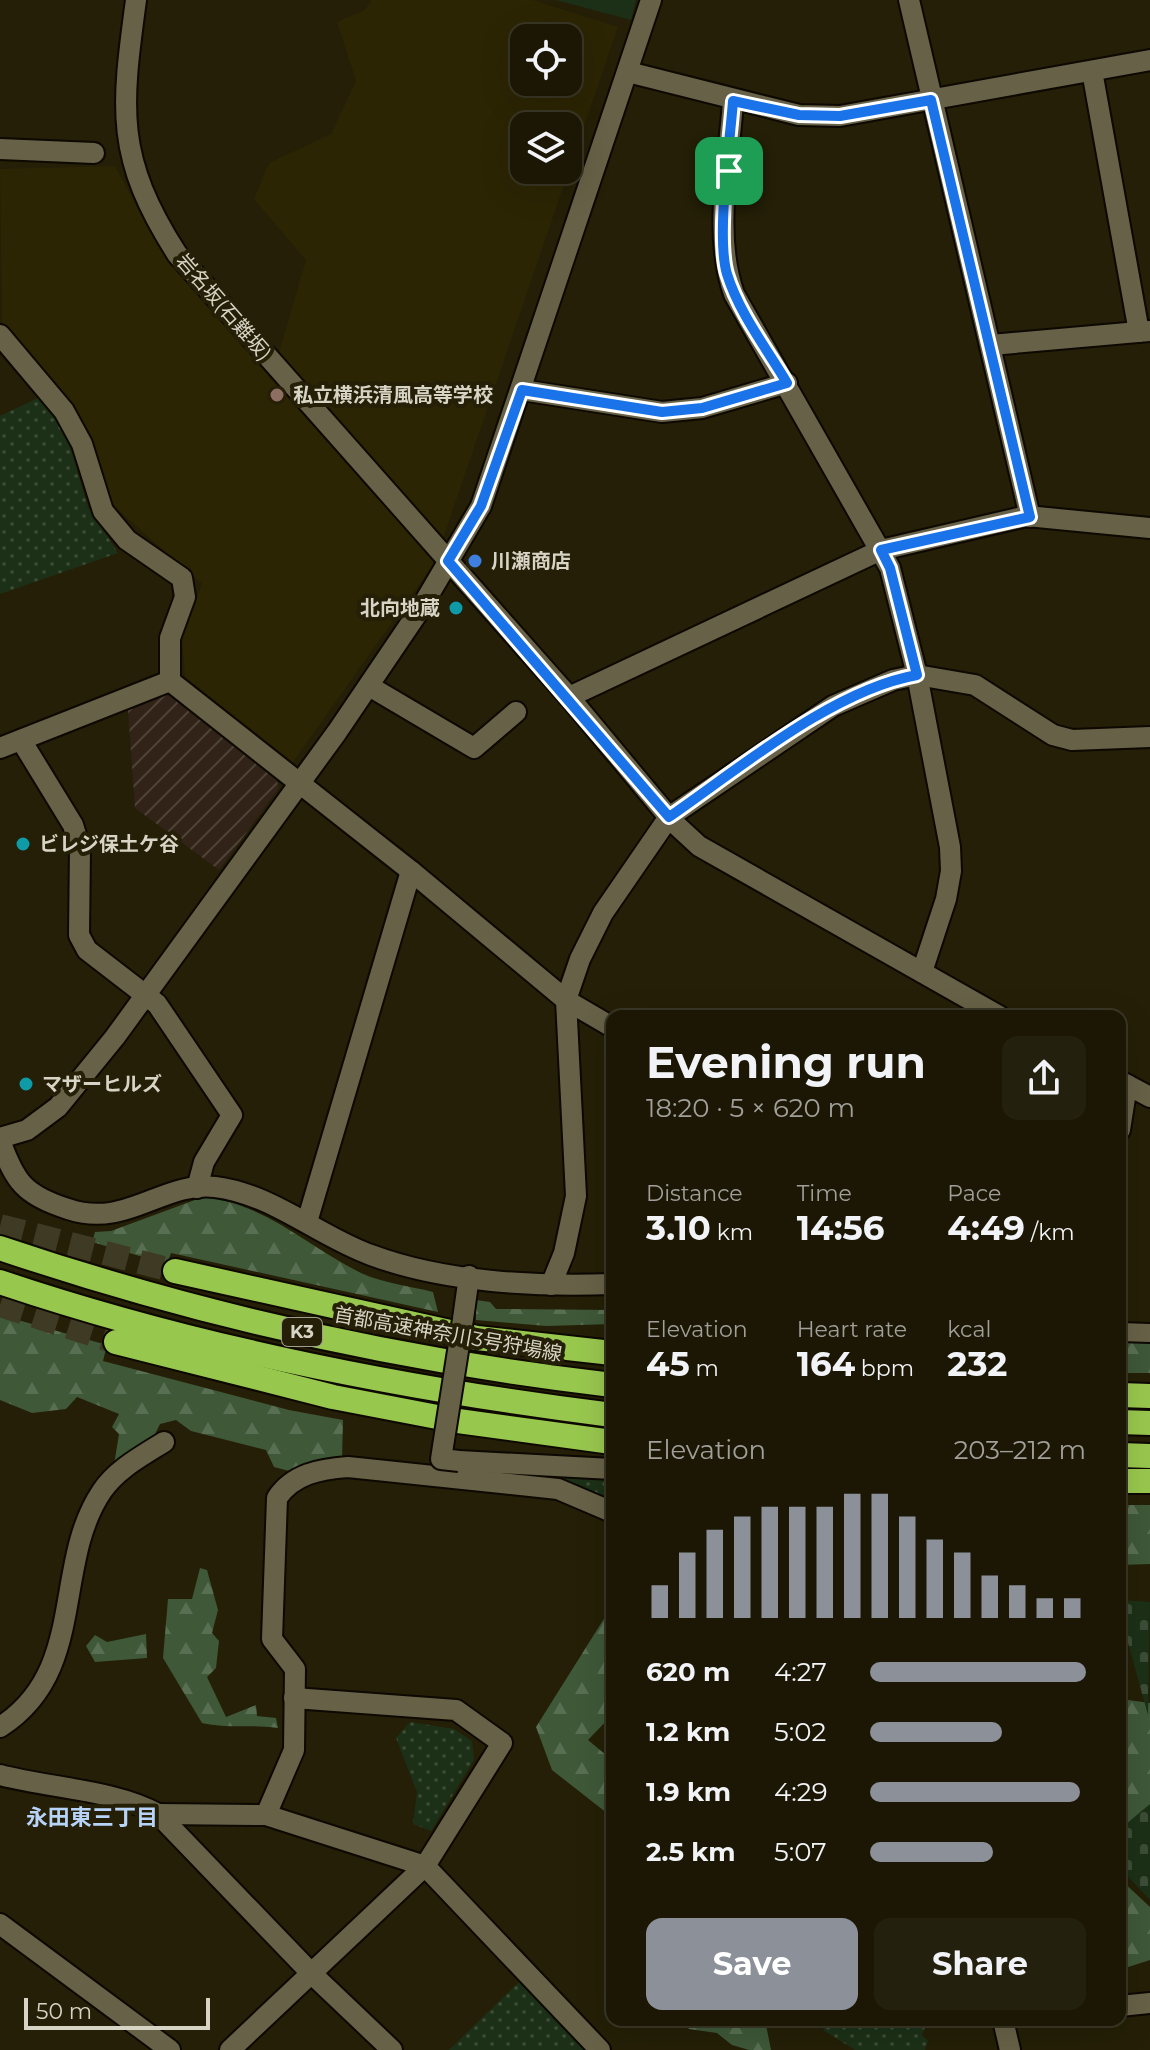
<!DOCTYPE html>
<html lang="en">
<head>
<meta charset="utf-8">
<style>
	:root { --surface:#1b1704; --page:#24200e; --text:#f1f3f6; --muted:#a09f9a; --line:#393626; --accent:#8c9099 }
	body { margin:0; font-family:Montserrat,"Noto Sans JP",sans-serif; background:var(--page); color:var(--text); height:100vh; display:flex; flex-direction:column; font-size:30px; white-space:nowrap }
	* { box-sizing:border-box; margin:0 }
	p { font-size:26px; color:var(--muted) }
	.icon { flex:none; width:44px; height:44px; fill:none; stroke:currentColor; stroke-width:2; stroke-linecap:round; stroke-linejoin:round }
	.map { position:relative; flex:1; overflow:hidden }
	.details { position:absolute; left:606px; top:1010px; width:520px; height:1016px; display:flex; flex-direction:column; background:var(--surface); border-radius:16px; box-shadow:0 8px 32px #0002,0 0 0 2px var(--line) }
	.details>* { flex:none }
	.controls { position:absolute; left:510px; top:24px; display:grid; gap:16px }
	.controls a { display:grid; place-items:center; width:72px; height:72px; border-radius:16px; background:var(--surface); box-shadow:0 8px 32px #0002,0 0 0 2px var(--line); font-size:40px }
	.scale { position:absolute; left:24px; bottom:20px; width:186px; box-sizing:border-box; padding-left:8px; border:4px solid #d7d4c6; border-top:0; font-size:22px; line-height:28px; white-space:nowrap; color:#d7d4c6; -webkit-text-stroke:6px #241f06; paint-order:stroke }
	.pin { position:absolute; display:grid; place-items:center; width:68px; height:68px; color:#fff; margin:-34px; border-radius:16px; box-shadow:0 4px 12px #0006 }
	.round { display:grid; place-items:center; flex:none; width:84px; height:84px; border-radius:16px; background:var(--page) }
	.overview { display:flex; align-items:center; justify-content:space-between; height:136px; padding:0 40px }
	h1 { font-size:44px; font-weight:700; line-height:60px }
	.metrics { display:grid; grid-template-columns:repeat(3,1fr); gap:12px; height:136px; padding:8px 40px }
	.metrics div { display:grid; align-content:center }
	.metrics b { font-size:34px; font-weight:700 }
	.metrics small { font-size:22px; font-weight:400 }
	.metrics p { font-size:22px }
	.chart { height:224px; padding:16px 40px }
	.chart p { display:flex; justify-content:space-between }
	.chart svg { width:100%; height:144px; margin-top:8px; stroke:var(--accent); stroke-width:6 }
	.button { display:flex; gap:16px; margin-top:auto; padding:16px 40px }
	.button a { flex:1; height:92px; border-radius:16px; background:var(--accent); color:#fff; font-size:32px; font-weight:700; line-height:92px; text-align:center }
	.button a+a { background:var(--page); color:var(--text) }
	ul { padding:0 40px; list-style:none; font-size:26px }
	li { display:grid; grid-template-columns:128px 96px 1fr; align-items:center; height:60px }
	li i { height:20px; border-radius:10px; background:var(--accent) }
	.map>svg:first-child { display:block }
</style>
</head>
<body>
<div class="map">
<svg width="1150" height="2050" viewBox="0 0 1150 2050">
	<defs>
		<pattern id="industrial-furrows" width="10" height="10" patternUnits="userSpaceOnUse" patternTransform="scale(2)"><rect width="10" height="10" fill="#312317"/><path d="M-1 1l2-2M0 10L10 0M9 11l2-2" fill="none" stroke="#4e4237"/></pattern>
		<pattern id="green-dots" width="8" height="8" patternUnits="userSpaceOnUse" patternTransform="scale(2)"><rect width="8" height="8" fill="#1c3017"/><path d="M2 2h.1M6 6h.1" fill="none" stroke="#3c4d37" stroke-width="1.8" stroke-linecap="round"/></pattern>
		<pattern id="forest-firs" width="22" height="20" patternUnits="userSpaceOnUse" patternTransform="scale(2)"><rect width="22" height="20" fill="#3e5838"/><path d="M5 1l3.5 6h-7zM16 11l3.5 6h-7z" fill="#596f53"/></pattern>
		<pattern id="cemetery-stones" width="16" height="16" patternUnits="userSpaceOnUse" patternTransform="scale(2)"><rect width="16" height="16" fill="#1c3017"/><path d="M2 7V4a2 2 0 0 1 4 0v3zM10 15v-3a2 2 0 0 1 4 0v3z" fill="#3c4d37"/></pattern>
	</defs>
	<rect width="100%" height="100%" fill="#241f06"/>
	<polygon fill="url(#industrial-furrows)" points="168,691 276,778 279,788 219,870 135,808 128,710"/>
	<path fill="#2c2504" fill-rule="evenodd" d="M371,0H533L618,27L435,562L293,762L185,677L182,639L202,584L109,502L80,416L2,325L0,169L115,166L157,244L273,373L306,260L254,199L269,163L331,134L356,81L337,22L365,10ZM524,38H568V82H524ZM524,126H568V170H524Z"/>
	<g fill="url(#green-dots)">
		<polygon points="38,398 64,426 88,507 118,553 0,594 0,416"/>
		<polygon points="483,1475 612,1479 612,1502"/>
		<polygon points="410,1722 454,1729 472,1741 474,1760 431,1831 413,1824 417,1792 396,1738"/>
		<polygon points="520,1981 586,2050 449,2050"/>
		<polygon points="829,2020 927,2023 922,2035 928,2041 925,2050 855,2050 823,2030"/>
	</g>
	<g fill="url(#forest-firs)">
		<path d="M203,1197C265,1203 308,1247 361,1273C382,1283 410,1286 433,1292L438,1312L171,1253L167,1264L92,1242L95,1232L111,1231Z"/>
		<polygon points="476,1300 490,1302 496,1309 612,1310 612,1324 546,1326 476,1320"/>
		<polygon points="0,1315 107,1345 103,1361 289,1410 343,1420 342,1460 293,1472 274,1467 266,1450 191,1431 176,1420 160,1424 153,1438 114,1465 119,1434 112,1427 119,1414 77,1397 66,1409 32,1413 0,1400"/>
		<polygon points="1120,1336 1150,1338 1150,1373 1120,1373"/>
		<polygon points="1120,1505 1150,1505 1150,1564 1120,1565"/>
		<path d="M200,1568L207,1570L218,1610L212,1633L219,1641L216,1668L207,1677L226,1717L256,1705L257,1716L276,1718L278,1728C251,1724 229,1729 202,1723L163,1658L168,1599H192Z"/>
		<polygon points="612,1606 612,1715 588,1740 612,1760 612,1817 552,1770 536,1727"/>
		<polygon points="146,1634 147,1658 95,1662 86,1646 95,1635 107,1642"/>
		<polygon points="1128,1700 1150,1703 1150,1809 1120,1836 1120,1709"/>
		<polygon points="1120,1879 1150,1907 1150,1960 1125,1968 1120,1957"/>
		<polygon points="681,2020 765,2020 771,2050 749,2050 732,2045 717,2033 689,2029"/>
	</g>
	<g fill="url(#cemetery-stones)">
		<polygon points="1120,1600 1150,1602 1148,1715 1120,1614"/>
		<polygon points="1150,1804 1150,1900 1120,1868 1120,1829"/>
	</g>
	<polygon fill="#1c3017" points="556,0 636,0 631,20"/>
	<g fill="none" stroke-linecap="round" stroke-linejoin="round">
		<g stroke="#3f3a23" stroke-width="24" stroke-dasharray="24 12" stroke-linecap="butt">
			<polyline points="0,1226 175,1271"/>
			<polyline points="0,1305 116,1342"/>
		</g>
		<defs>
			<polyline id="pedestrian" points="1120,1332 1150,1333"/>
			<g id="minor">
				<path d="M136,0C121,110 115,157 177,254L569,697L673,822L699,846L999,1016"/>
				<polyline points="909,0 1030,517"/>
				<polyline points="1092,71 1139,332"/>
				<polyline points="628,72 799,115 840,116 1150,60"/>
				<path d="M733,101C729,163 713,234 734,294L890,568L917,675L950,847L951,871L946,899L922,972"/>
				<polyline points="0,149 94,153"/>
				<polyline points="0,335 64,411 82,444 103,511 127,540 182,578 185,597 170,638 170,681 411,871 566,1000 612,1027"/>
				<polyline points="991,345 1150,331"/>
				<polyline points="522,390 662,412 702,408 787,383"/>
				<polyline points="369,686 474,748 516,712"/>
				<polyline points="569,697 881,550 1027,516 1150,528"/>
				<polyline points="21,740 73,825 80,848 79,935 87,950 157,1004 232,1115 204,1162 197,1188"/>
				<polyline points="0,748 170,681"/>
				<polyline points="1120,1081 1150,1097"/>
				<polyline points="1120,1130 1127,1085"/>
				<polyline points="0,1138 27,1130 58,1107 115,1037 337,732 421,608 481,506 651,0"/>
				<path d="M0,1140C15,1182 24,1195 68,1209C126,1229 163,1181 215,1187C273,1194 318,1236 371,1255C443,1282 536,1287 612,1284"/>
				<polyline points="307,1222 411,871"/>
				<polyline points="551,1285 564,1253 576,1196 566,1000 580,959 603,913 669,817 833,706 893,680 917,675 975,685 1053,735 1072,740 1150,737"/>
				<polyline points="463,1319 469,1276"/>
				<polyline points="459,1461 612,1469"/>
				<path d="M0,1727C88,1671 52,1565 102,1491C117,1469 142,1456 164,1442"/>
				<polyline points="158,1814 266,1815 425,1866 600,2050"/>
				<path d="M266,1815L294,1750L295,1669L272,1639L277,1498C293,1474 320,1469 348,1467L558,1489L612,1512"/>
				<polyline points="0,1924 170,2050"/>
				<polyline points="1120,2006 1150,2003"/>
				<polyline points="1003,2020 1010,2050"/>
				<polyline points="230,2050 425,1866 502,1743 456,1710 294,1698"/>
			</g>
			<path id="tertiary" d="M0,1775C49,1788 115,1790 158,1814L311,1973L392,2050"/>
			<g id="motorway">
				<path d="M0,1248C198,1315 404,1361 612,1385"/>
				<polyline points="175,1271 477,1338 612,1353"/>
				<path d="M0,1282C199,1349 404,1389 612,1415"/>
				<polyline points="116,1342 333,1397 458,1421 612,1442"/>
				<polyline points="1120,1395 1150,1396"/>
				<polyline points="1120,1422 1150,1423"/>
				<polyline points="1120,1455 1150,1456"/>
				<polyline points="1120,1481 1150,1481"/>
			</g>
		</defs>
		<use href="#pedestrian" stroke="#0d0800" stroke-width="22"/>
		<use href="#minor" stroke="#0d0800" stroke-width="24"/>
		<use href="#tertiary" stroke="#0d0800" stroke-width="24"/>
		<use href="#motorway" stroke="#0d0800" stroke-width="28"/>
		<use href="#pedestrian" stroke="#676147" stroke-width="18"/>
		<use href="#minor" stroke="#676147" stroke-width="20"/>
		<use href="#tertiary" stroke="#676147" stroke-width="20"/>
		<use href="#motorway" stroke="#98c74e" stroke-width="24"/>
		<defs>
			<polyline id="minor-bridge" points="459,1461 441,1459 463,1319"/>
		</defs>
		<use href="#minor-bridge" stroke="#0d0800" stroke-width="24" stroke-linecap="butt"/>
		<use href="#minor-bridge" stroke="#676147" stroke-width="20"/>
	</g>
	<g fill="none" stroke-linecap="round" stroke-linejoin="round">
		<defs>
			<path id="route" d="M931,100L1030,517L881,550L890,568L917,675C833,690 740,768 669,817L448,561L481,506L522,390L662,412L702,408L787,383C767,349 739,313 727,274C716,237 730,143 733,101L799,115L840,116Z"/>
		</defs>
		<use href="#route" stroke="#fff" stroke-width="16"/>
		<use href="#route" stroke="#1a73e8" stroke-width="10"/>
	</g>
	<circle fill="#8d6e63" stroke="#241f06" stroke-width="3" cx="277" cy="395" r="8"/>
	<circle fill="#3f7fe0" stroke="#241f06" stroke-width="3" cx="475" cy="561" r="8"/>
	<g fill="#0f9aa8" stroke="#241f06" stroke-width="3">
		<circle cx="456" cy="608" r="8"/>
		<circle cx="23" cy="844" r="8"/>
		<circle cx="26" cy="1084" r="8"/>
	</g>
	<g text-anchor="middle" stroke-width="8" stroke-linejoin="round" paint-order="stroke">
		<rect fill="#241f06" stroke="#a19e8c" stroke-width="2" x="282" y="1318" width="40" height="28" rx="6"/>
		<g font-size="18" font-weight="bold" fill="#d7d4c6">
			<text x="302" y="1338">K3</text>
		</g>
		<g font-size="20" fill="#d7d4c6" stroke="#241f06">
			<text transform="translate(224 307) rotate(49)" y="7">岩名坂(石難坂)</text>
			<text transform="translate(448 1334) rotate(10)" y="7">首都高速神奈川3号狩場線</text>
		</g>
		<g font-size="20" font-weight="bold" fill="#d7d4c6" stroke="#241f06" text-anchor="start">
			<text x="293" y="402">私立横浜清風高等学校</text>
			<text x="491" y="568">川瀬商店</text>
			<text x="440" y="615" text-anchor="end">北向地蔵</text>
			<text x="39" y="851">ビレジ保土ケ谷</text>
			<text x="42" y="1091">マザーヒルズ</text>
		</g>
		<g font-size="22" font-weight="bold" fill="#b7d3f8" stroke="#241f06">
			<text x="92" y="1825">永田東三丁目</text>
		</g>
	</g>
</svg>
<div class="controls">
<a><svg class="icon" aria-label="locate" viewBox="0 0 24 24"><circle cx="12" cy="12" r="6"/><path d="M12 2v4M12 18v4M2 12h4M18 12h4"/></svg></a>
<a><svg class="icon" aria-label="layers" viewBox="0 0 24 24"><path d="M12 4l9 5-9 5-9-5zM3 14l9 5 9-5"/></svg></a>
</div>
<div class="scale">50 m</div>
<div class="pin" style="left:729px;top:171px;background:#1e9e55"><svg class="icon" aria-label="arrive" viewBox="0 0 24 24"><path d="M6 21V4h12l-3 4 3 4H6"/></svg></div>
<section class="details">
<div class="overview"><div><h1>Evening run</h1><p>18:20 · 5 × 620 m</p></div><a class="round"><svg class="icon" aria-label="share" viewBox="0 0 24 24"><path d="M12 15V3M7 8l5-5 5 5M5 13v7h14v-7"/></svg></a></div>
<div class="metrics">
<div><p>Distance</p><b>3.10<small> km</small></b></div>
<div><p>Time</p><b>14:56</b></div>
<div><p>Pace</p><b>4:49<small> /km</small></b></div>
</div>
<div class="metrics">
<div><p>Elevation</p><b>45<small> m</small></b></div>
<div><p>Heart rate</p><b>164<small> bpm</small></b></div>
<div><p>kcal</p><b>232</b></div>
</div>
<div class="chart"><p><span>Elevation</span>203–212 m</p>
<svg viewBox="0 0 160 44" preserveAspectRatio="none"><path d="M5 44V34M15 44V24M25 44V17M35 44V13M45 44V10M55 44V10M65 44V10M75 44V6M85 44V6M95 44V13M105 44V20M115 44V24M125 44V31M135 44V34M145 44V38M155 44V38"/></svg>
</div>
<ul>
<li><b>620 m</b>4:27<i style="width:100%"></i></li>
<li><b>1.2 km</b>5:02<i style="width:61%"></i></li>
<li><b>1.9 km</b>4:29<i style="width:97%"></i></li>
<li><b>2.5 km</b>5:07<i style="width:57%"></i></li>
</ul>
<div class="button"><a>Save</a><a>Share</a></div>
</section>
</div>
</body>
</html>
